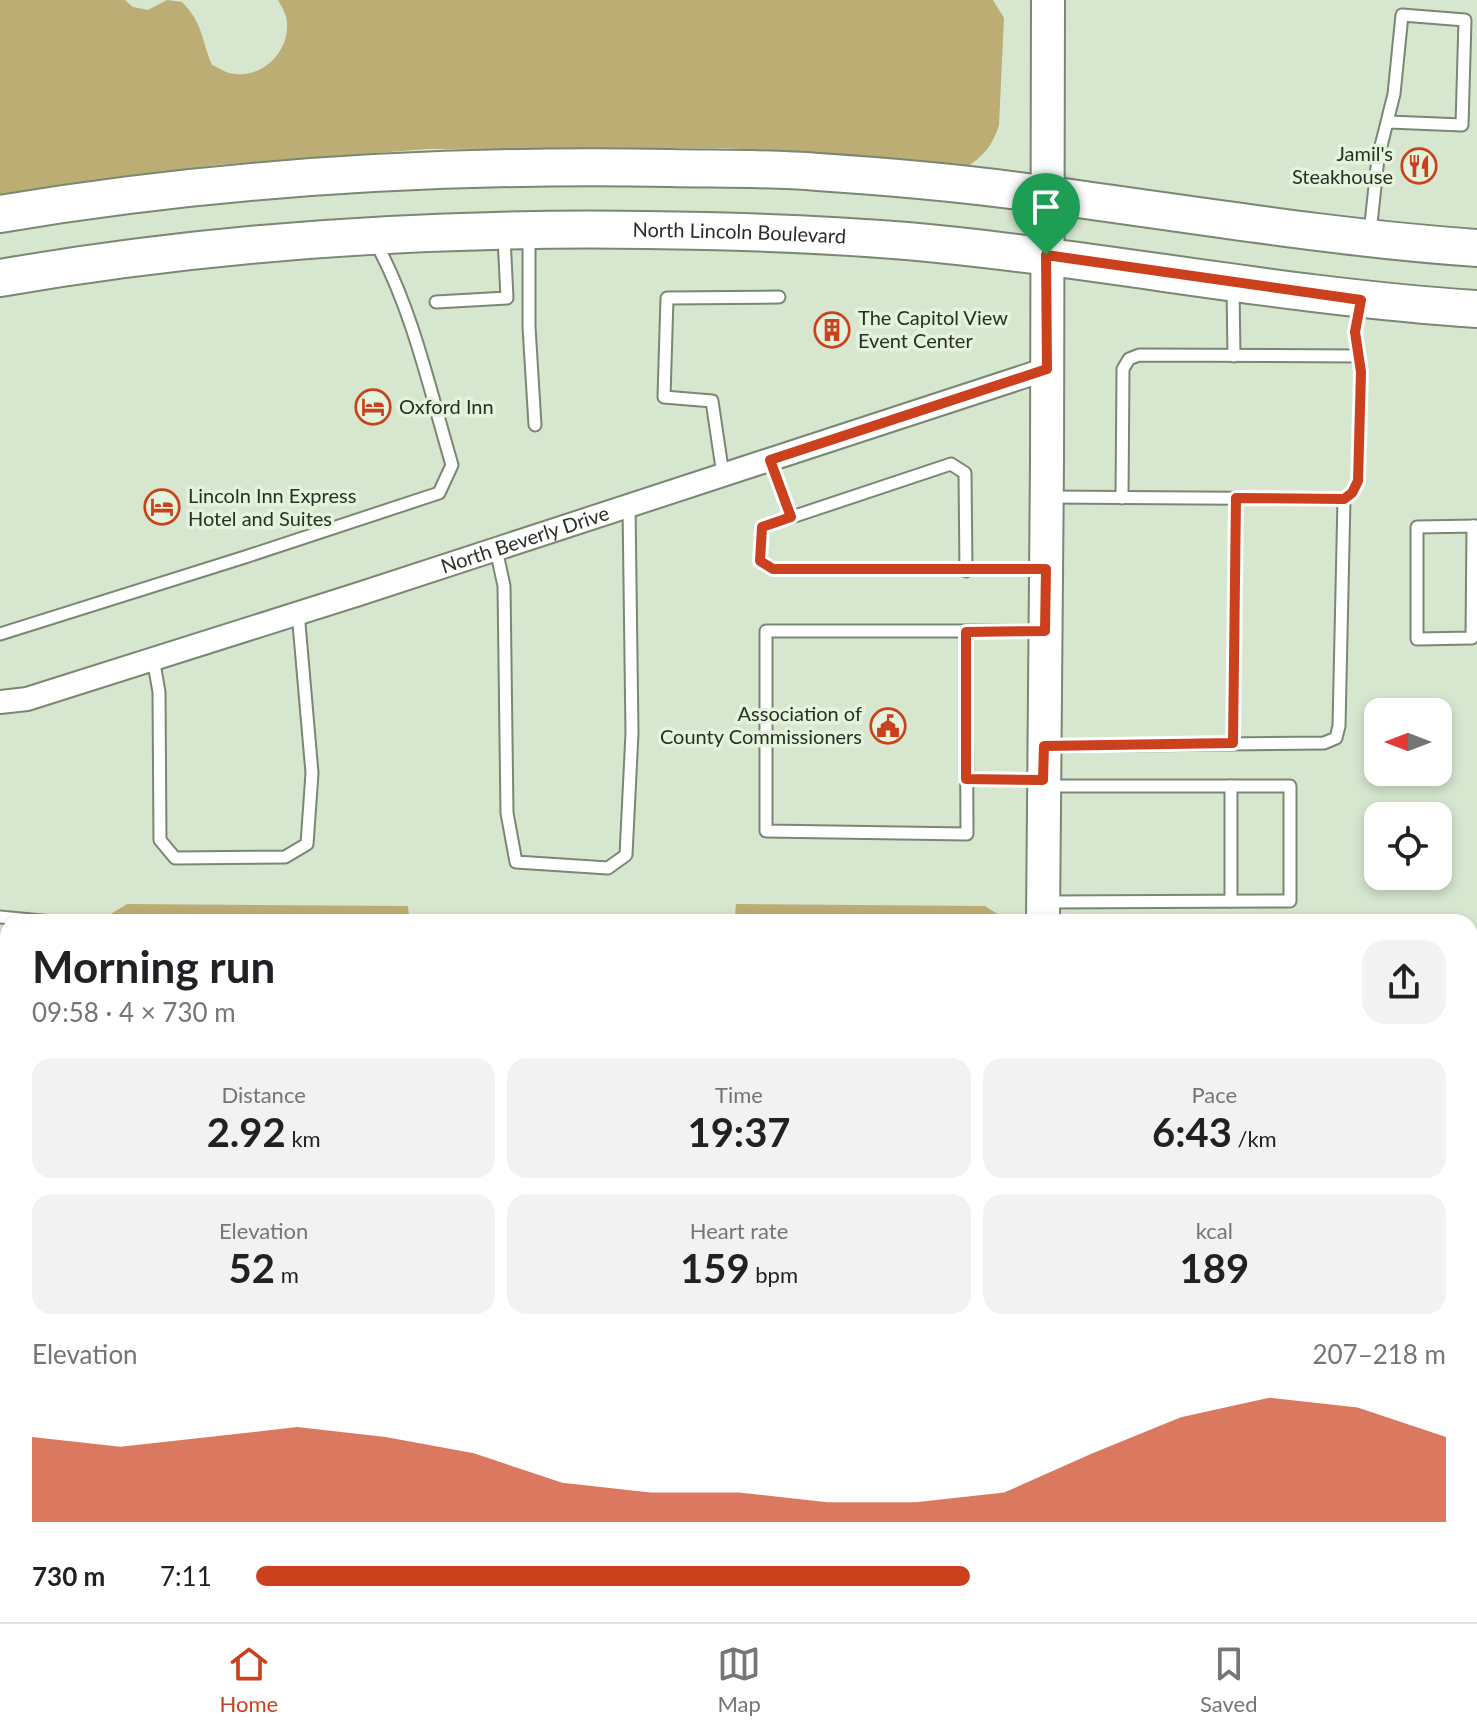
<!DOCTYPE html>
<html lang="en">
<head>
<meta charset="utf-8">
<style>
	:root { --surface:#fff; --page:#f2f2f2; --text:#202124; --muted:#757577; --line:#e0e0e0; --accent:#cb411e }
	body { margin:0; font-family:Lato,sans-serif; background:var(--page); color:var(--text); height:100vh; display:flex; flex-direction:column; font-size:30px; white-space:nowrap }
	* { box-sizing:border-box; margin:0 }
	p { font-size:26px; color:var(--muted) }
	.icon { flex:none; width:44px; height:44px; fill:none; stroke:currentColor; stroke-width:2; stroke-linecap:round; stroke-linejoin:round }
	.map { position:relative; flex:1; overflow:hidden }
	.side { position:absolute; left:0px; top:914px; width:1478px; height:708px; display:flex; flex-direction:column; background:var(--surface); border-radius:24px 24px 0 0; box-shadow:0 4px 12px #0003 }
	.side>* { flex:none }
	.needle { width:52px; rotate:270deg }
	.buttons { position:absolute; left:1364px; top:698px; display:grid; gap:16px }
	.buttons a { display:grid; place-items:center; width:88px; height:88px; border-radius:16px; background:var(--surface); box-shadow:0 4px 12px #0003; font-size:40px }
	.pin { position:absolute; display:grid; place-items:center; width:68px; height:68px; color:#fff; margin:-82px -34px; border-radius:50% 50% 50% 0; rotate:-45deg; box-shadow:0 0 8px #0007 }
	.pin .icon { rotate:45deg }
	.round { display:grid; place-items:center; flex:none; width:84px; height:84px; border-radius:24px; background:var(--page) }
	.head { display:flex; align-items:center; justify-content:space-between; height:136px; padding:0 32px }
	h1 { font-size:44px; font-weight:700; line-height:60px }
	.figures { display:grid; grid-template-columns:repeat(3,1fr); gap:12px; height:136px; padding:8px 32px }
	.figures div { display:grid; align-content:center; border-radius:20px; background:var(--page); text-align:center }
	.figures b { font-size:40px; font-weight:700 }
	.figures small { font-size:22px; font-weight:400 }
	.figures p { font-size:22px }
	.chart { height:224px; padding:16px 32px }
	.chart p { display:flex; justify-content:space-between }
	.chart svg { width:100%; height:144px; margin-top:8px; fill:var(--accent); opacity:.7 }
	ul { padding:0 32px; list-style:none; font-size:26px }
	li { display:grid; grid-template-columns:128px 96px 1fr; align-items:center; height:60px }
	li i { height:20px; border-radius:10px; background:var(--accent) }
	.tabs { display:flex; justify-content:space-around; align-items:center; height:112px; border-top:2px solid var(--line); background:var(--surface); font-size:22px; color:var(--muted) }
	.tabs a { display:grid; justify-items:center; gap:4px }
	.tabs .active { color:var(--accent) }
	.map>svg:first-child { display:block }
</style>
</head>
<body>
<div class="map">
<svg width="1477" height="1622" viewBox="0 0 1477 1622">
	<rect width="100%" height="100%" fill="#d6e6cf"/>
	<g fill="#bcad74">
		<path d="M0,0H125L133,7L148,10L167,0L182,2C203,23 201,39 212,65C217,67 223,71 229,73C259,81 289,54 287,23C287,15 282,7 278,0H993L1004,18L999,125C993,145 983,157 965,168L806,152L724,148L428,149L216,165L0,195Z"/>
		<polygon points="127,904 408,906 409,918 735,915 736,904 985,906 999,915 998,922 98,922"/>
	</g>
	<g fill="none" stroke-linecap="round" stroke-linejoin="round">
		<defs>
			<g id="service">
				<polyline points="1370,233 1378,158 1394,94 1402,15 1465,20 1462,125 1389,122"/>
				<polyline points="529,234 529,327 535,425"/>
				<polyline points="1233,288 1234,356"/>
				<polyline points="436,302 507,298 504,237"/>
				<polyline points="770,460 791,517"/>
				<polyline points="723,475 712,401 664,397 667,298 779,297"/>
				<polyline points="1047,497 1344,499 1352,493 1358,481 1361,372 1355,332 1360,303"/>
				<polyline points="1122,498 1123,369 1129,359 1139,355 1358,356"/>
				<polyline points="1473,526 1472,638 1417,639 1417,527 1477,526"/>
				<polyline points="496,549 504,586 507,813 516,862 608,868 626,855 632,733 629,506"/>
				<polyline points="966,571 965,473 951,464 762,527 760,561 773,569 1045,569"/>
				<polyline points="966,632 967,834 766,831 766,631 1042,631"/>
				<path d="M0,634L245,557L439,493L452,465C430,391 413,311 376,243"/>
				<polyline points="153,658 159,692 160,840 175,858 285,857 307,844 312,773 298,612"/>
				<polyline points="1233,743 1236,498"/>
				<polyline points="1048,746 1324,743 1336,738 1339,726 1344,499"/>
				<polyline points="966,779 1042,780"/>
				<polyline points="1231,901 1231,786"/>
				<polyline points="1046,902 1290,901 1290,786 1048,786"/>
				<polyline points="0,917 52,922"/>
				<polyline points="0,1177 8,1173"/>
				<polyline points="0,1601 8,1600"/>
				<polyline points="56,1622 56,1614"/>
				<polyline points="1089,1622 1090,1614"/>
			</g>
			<g id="minor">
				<path id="s1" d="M0,702L27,699L359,594L1047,369"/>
				<polyline points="1470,1557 1477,1557"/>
				<polyline points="416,1622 416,1614"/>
				<polyline points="725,1622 725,1614"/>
			</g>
			<g id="secondary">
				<polyline points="1043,922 1047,462 1048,0"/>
				<polyline points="1040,1622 1040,1614"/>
			</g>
			<g id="primary">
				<path d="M0,214C220,177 445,164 669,168C718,169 768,168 818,172C894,177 972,184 1048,195C1191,214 1333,238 1477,248"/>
				<path id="s2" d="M0,278C214,241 429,227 646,230C733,231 820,234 907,241C1098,258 1286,297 1477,309"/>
			</g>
		</defs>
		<use href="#service" stroke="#798773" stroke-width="15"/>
		<use href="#minor" stroke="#798773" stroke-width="26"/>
		<use href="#secondary" stroke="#798773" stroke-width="36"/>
		<use href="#primary" stroke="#798773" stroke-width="40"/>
		<use href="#service" stroke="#fff" stroke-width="11"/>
		<use href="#minor" stroke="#fff" stroke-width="22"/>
		<use href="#secondary" stroke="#fff" stroke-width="32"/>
		<use href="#primary" stroke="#fff" stroke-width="36"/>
	</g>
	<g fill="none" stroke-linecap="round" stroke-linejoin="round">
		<defs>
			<polygon id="route" points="1046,255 1361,300 1355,332 1361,372 1358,481 1352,493 1344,499 1236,498 1233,743 1044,746 1043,780 966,779 966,632 1045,631 1046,569 773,569 760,561 762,527 791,517 770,460 1047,369"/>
		</defs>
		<use href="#route" stroke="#fff" stroke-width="16"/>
		<use href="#route" stroke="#cb411e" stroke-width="10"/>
	</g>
	<defs>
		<symbol id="restaurant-ring" viewBox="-11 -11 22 22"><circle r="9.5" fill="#e3f3dc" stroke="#cb411e" stroke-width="1.5"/><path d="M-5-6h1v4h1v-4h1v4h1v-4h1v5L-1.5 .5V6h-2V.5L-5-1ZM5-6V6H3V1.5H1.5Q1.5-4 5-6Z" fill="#cb411e"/></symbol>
		<symbol id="building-ring" viewBox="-11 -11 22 22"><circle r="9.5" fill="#e3f3dc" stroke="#cb411e" stroke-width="1.5"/><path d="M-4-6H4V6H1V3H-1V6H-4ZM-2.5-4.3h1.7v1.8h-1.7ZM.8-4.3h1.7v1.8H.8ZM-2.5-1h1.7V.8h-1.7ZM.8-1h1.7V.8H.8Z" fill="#cb411e"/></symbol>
		<symbol id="hotel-ring" viewBox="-11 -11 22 22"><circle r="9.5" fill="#e3f3dc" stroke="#cb411e" stroke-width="1.5"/><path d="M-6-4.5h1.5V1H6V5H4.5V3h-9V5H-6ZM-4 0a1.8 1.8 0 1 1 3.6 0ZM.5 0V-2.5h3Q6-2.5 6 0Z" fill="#cb411e"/></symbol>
		<symbol id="civic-ring" viewBox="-11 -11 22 22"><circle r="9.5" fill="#e3f3dc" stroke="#cb411e" stroke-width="1.5"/><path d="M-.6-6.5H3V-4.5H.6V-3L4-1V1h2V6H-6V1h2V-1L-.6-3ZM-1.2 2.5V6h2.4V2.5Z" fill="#cb411e"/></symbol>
	</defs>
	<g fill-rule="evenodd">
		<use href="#restaurant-ring" x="1399" y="146" width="40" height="40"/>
		<use href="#building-ring" x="812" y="310" width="40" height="40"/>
		<use href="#hotel-ring" x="353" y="387" width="40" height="40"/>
		<use href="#hotel-ring" x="142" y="487" width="40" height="40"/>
		<use href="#civic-ring" x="868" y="706" width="40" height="40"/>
	</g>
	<g text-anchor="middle" stroke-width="7" stroke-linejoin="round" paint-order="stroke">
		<g font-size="20" fill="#292f26" stroke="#e3f3dc" text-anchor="start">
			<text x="1393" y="161" text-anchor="end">Jamil's<tspan x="1393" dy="23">Steakhouse</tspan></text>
			<text x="858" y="325">The Capitol View<tspan x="858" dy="23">Event Center</tspan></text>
			<text x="399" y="414">Oxford Inn</text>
			<text x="188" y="503">Lincoln Inn Express<tspan x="188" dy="23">Hotel and Suites</tspan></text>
			<text x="862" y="721" text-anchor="end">Association of<tspan x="862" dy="23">County Commissioners</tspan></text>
		</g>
		<g font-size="20" fill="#292f26" stroke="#e3f3dc">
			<text dy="7" stroke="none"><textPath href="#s2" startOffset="742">North Lincoln Boulevard</textPath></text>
			<text dy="7" stroke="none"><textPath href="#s1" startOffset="550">North Beverly Drive</textPath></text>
		</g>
	</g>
</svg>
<div class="buttons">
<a><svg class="needle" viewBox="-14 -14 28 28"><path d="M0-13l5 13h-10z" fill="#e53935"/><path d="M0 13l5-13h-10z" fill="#757577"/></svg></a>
<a><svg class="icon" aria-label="locate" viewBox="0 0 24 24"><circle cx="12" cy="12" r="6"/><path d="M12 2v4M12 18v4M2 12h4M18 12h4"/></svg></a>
</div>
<div class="pin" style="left:1046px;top:255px;background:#1e9e55"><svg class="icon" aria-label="arrive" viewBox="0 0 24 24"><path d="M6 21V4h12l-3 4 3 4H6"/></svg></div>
<section class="side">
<div class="head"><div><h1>Morning run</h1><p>09:58 · 4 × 730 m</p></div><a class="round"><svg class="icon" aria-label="share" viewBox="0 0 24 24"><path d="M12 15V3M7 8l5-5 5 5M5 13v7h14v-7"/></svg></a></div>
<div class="figures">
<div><p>Distance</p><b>2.92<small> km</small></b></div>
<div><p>Time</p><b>19:37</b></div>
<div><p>Pace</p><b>6:43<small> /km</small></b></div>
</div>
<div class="figures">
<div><p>Elevation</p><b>52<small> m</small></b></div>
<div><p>Heart rate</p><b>159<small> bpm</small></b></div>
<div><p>kcal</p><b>189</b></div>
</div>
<div class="chart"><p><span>Elevation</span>207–218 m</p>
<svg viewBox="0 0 160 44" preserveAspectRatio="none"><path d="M0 44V18L10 21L20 18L30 15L40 18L50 23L60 32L70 35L80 35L90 38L100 38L110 35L120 23L130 12L140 6L150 9L160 18V44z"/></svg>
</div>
<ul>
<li><b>730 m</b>7:11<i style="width:60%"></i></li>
</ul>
</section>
</div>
<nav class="tabs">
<a class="active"><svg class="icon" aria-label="home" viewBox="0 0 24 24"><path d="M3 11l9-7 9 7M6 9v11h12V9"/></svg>Home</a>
<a><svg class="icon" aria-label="map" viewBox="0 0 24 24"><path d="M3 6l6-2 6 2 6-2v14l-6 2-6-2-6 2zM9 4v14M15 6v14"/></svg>Map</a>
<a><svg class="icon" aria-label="saved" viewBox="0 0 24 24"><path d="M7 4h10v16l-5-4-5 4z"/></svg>Saved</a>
</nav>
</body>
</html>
